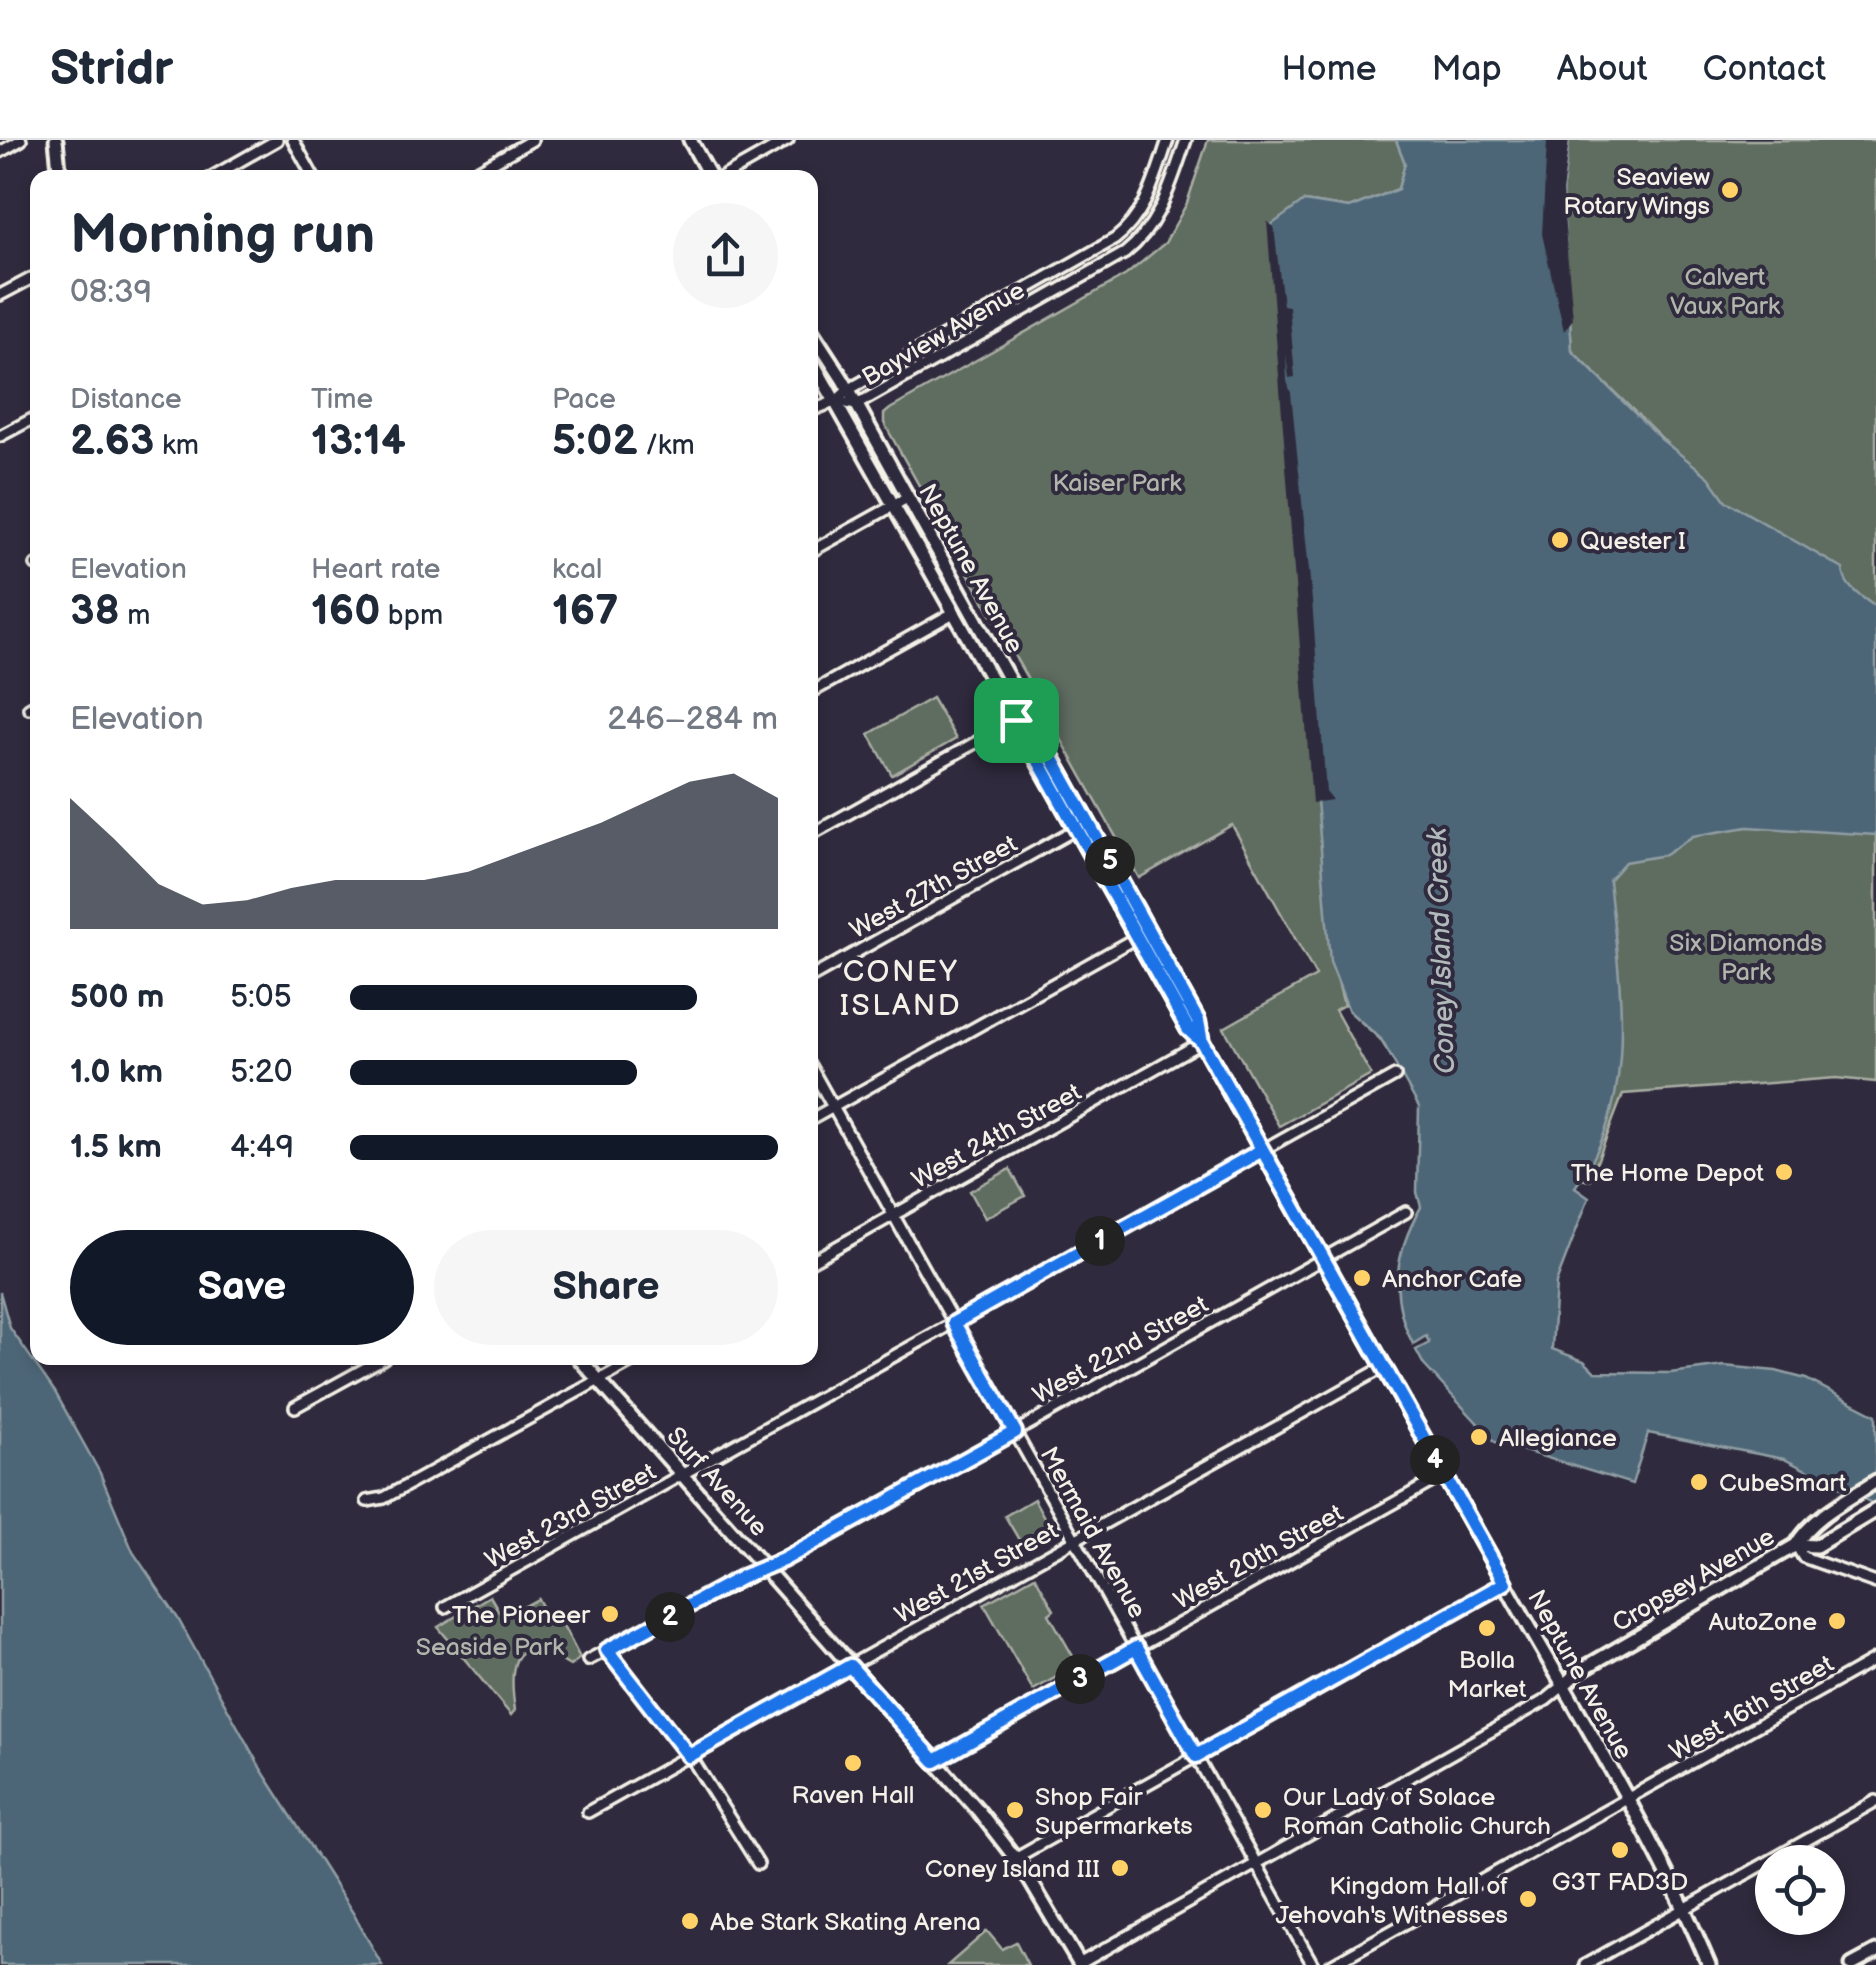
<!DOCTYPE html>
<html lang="en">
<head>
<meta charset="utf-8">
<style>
	:root { --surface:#fff; --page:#f6f6f7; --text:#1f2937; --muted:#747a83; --line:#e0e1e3; --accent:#111827 }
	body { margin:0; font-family:"Balsamiq Sans",sans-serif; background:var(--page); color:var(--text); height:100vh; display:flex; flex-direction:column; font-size:38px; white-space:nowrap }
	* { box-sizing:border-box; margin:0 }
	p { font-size:32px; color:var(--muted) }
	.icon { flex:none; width:55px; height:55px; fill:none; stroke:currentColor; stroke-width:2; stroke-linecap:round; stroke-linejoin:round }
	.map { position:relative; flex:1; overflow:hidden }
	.panel { position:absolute; left:30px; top:30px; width:788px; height:1195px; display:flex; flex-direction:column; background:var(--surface); border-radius:20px; box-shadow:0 5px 15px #0003 }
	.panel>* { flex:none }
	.buttons { position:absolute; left:1755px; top:1705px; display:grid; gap:20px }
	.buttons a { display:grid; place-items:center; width:90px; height:90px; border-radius:50%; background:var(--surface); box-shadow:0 5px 15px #0003; font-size:50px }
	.pin { position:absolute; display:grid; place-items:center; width:85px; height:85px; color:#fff; margin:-42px; border-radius:20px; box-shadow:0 5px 15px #0006 }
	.km { position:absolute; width:50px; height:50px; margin:-25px; border-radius:50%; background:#222; color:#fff; font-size:28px; line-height:50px; text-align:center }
	.round { display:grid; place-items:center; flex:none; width:105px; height:105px; border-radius:52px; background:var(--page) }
	.summary { display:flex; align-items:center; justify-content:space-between; height:170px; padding:0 40px }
	h1 { font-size:55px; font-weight:600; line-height:75px }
	.metrics { display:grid; grid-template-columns:repeat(3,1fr); gap:15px; height:170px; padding:10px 40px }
	.metrics div { display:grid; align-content:center }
	.metrics b { font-size:42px; font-weight:600 }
	.metrics small { font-size:28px; font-weight:400 }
	.metrics p { font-size:28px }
	.chart { height:280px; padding:20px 40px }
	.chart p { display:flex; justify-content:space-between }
	.chart svg { width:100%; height:180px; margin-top:10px; fill:var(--accent); opacity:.7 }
	.primary-button { display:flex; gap:20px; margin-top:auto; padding:20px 40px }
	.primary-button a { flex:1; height:115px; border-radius:60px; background:var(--accent); color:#fff; font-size:40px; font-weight:600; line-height:115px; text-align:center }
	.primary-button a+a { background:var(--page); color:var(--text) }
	ul { padding:0 40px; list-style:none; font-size:32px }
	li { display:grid; grid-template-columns:160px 120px 1fr; align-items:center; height:75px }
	li i { height:25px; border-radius:12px; background:var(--accent) }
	header { display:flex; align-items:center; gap:60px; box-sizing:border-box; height:140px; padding:0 50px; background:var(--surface); border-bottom:2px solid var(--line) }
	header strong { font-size:48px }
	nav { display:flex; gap:55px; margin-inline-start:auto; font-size:35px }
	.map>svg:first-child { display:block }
</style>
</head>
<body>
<header>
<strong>Stridr</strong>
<nav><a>Home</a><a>Map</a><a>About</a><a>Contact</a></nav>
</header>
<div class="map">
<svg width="1876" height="1825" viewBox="0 0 1876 1825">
	<rect width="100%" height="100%" fill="#2f2a3d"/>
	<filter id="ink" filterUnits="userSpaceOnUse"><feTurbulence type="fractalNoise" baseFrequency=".01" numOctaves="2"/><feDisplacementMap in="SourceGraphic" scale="20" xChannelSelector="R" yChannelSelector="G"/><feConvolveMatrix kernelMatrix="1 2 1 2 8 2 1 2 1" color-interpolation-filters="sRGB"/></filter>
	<g filter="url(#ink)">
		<g fill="#5f6c61" stroke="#aaaea4" stroke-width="2.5">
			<polygon points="1208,0 1396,0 1405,23 1398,49 1349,68 1304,61 1389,913 1380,899 1349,871 1339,846 1344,865 1335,870 1371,935 1279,986 1224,888 1316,836 1232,685 1139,738 884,283 884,274 890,269 1126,135 1165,103 1187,63"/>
			<polygon points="1569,0 1876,0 1876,470 1867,461 1876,517 1876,942 1836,938 1623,954 1590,1040 1579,1038 1575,740 1757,403 1673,309 1572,211 1562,52"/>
			<polygon points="932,558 956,599 892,635 869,594"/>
			<polygon points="1010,1029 1025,1056 985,1078 970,1051"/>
			<polygon points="1034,1359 1050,1388 1022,1405 1005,1376"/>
			<polygon points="1035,1436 1054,1470 1049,1474 1078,1525 1033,1550 984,1464"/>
			<path d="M490,1456L503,1478L538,1459L548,1477L556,1472L580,1518L570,1526C561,1521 551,1513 542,1510C505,1501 512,1550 515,1570L511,1575L438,1487Z"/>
			<polygon points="987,1791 1002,1809 1016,1802 1028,1825 948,1825"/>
		</g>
		<g fill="#4d6677" stroke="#909ea4" stroke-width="2.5">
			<path d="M1396,0H1569L1562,52L1572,211L1661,299L1709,337L1726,361L1843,429C1844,448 1862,457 1876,467V695L1748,687L1693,696L1665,715L1625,722L1609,740C1619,840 1642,961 1575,1047L1589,1057L1556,1143L1552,1209L1584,1221L1595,1232L1670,1233L1724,1226L1776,1231L1806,1239L1876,1275V1365L1784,1319L1648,1293L1632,1344L1495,1302L1424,1225L1416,1210L1429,1203L1426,1196L1413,1204C1388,1156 1395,1112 1421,1067L1417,1052L1419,967L1381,899L1349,871L1330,822L1271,85L1304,61L1349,68L1398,49L1405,23Z"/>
			<polygon points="0,1152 10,1188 55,1252 100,1333 133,1412 177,1477 261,1629 353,1773 382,1825 0,1825"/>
		</g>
		<g fill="#2f2a3d">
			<polygon points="1547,0 1569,0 1562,52 1573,179 1564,191 1542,94"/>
			<polygon points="1267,81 1274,87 1283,165 1289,166 1295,237 1289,238 1286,215 1287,241 1291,253 1312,460 1326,652 1332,660 1312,663"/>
		</g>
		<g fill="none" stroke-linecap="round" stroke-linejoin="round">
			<defs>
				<g id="street">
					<polyline points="293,0 314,38"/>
					<polyline points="0,12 21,0"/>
					<polyline points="210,38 277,0"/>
					<polyline points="465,38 532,0"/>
					<polyline points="721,38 788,0"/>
					<polyline points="0,155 38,135"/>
					<path d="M836,261L848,250L1115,99C1147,74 1155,37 1168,0"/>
					<path d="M810,271L836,261L856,265L1125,113C1161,84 1171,42 1186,0"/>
					<polyline points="0,296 38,276"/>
					<polyline points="810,412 907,358"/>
					<polyline points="36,425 38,424"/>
					<polyline points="810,553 955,472"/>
					<polyline points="29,568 38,563"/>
					<polyline points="810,695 1016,580"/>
					<polyline points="810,838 1076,689"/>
					<polyline points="810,926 1313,1825"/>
					<polyline points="810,980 1141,795"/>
					<polyline points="810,1122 1202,902"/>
					<polyline points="295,1267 384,1218"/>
					<polyline points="367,1361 384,1358 639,1218"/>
					<polyline points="1796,1405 1803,1417 1876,1443"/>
					<polyline points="445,1467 1395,936"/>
					<polyline points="607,1510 694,1622 758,1724"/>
					<polyline points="588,1520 912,1350 1406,1072"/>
					<polyline points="935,1621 1444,1335"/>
					<polyline points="588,1672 1384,1227"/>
					<polyline points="1015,1718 1505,1443"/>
					<polyline points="1079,1824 1546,1560 1563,1546"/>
					<polyline points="1331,1825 1876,1519"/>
					<polyline points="1585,1825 1876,1661"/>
				</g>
				<g id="secondary">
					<polyline points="56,0 60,38"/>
					<polyline points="690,0 711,38"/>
					<polyline points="810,189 843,240 1198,881 1202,902"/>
					<path d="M810,217L1188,889L1202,902C1307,1087 1409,1273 1513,1458C1581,1578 1656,1698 1709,1825"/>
					<polyline points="579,1218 978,1670 1022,1727 1080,1825"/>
					<polyline points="1796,1405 1816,1406 1876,1370"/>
					<path d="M1563,1546L1579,1531L1796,1405C1813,1376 1848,1360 1876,1341"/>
					<polyline points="1852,1825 1876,1812"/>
				</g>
			</defs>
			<use href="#street" stroke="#f4f1e8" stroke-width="16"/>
			<use href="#secondary" stroke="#f4f1e8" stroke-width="19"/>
			<use href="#street" stroke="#2f2a3d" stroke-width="9"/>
			<use href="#secondary" stroke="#2f2a3d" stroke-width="11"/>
		</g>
	</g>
	<g fill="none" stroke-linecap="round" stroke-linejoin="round" filter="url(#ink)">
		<defs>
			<polyline id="route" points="1016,580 1188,889 1202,902 1262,1010 954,1183 1015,1292 783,1420 744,1436 607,1510 689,1616 850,1526 935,1621 1136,1508 1196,1616 1505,1443 1202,902 1198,881 1028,574 1016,580"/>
		</defs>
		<use href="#route" stroke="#fff" stroke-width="20"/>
		<use href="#route" stroke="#1a73e8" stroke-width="12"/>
	</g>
	<g fill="#ffd166" stroke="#2f2a3d" stroke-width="4">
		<circle cx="1730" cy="50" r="10"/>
		<circle cx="1560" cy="400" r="10"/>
		<circle cx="1784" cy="1032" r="10"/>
		<circle cx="1362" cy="1138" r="10"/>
		<circle cx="1479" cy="1297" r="10"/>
		<circle cx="1699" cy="1342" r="10"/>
		<circle cx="610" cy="1474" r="10"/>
		<circle cx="1837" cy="1481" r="10"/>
		<circle cx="1487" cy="1488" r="10"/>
		<circle cx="853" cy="1623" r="10"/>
		<circle cx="1015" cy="1670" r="10"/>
		<circle cx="1263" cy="1670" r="10"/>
		<circle cx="1620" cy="1710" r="10"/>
		<circle cx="1120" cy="1728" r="10"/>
		<circle cx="1528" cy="1759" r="10"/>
		<circle cx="690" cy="1781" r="10"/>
	</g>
	<g text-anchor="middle" stroke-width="8" stroke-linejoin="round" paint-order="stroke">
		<g font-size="25" fill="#f4f1e8" stroke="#2f2a3d" text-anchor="start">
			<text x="1710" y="45" text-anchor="end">Seaview<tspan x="1710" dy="29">Rotary Wings</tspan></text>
			<text x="1580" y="409">Quester I</text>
			<text x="1764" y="1041" text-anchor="end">The Home Depot</text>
			<text x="1382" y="1147">Anchor Cafe</text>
			<text x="1499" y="1306">Allegiance</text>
			<text x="1719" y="1351">CubeSmart</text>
			<text x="590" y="1483" text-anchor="end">The Pioneer</text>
			<text x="1817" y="1490" text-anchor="end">AutoZone</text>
			<text x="1487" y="1528" text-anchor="middle">Bolla<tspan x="1487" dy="29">Market</tspan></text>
			<text x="853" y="1663" text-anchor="middle">Raven Hall</text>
			<text x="1035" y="1665">Shop Fair<tspan x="1035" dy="29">Supermarkets</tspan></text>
			<text x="1283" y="1665">Our Lady of Solace<tspan x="1283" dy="29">Roman Catholic Church</tspan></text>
			<text x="1100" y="1737" text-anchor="end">Coney Island III</text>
			<text x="1620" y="1750" text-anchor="middle">G3T FAD3D</text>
			<text x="1508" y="1754" text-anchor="end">Kingdom Hall of<tspan x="1508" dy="29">Jehovah's Witnesses</tspan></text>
			<text x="710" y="1790">Abe Stark Skating Arena</text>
		</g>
		<g font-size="25" fill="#b1b5ab" stroke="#2f2a3d">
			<text x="1725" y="145">Calvert<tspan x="1725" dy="29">Vaux Park</tspan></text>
			<text x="1117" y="351">Kaiser Park</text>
			<text x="1746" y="811">Six Diamonds<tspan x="1746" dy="29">Park</tspan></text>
			<text x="490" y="1515">Seaside Park</text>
		</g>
		<g font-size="25" fill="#f4f1e8" stroke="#2f2a3d">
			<text transform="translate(943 193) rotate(-30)" y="9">Bayview Avenue</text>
			<text transform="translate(972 428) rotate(61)" y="9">Neptune Avenue</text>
			<text transform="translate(933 746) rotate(-29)" y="9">West 27th Street</text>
			<text transform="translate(996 995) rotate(-29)" y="9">West 24th Street</text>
			<text transform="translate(1120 1209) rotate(-29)" y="9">West 22nd Street</text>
			<text transform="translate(718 1341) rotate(48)" y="9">Surf Avenue</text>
			<text transform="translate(570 1375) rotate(-29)" y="9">West 23rd Street</text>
			<text transform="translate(1094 1392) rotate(61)" y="9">Mermaid Avenue</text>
			<text transform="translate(1258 1416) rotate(-29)" y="9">West 20th Street</text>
			<text transform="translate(976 1432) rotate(-29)" y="9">West 21st Street</text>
			<text transform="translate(1693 1439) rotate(-30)" y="9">Cropsey Avenue</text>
			<text transform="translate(1581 1534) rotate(61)" y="9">Neptune Avenue</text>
			<text transform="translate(1751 1567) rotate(-30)" y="9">West 16th Street</text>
		</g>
		<g font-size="28" font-style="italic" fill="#b1b9bb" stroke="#2f2a3d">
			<text transform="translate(1440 811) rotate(-92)" y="10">Coney Island Creek</text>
		</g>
		<g font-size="30" letter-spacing="2.5" fill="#f4f1e8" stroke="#2f2a3d">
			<text x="901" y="841">CONEY<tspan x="901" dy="34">ISLAND</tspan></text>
		</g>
	</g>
</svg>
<div class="buttons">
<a><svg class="icon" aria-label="locate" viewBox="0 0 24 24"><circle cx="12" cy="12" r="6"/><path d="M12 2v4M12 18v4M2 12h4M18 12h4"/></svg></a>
</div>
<div class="pin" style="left:1016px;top:580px;background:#1e9e55"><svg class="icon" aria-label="arrive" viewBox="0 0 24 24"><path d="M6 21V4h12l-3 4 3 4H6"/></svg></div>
<b class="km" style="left:1100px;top:1101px">1</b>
<b class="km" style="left:670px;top:1477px">2</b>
<b class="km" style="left:1080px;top:1539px">3</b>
<b class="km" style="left:1435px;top:1320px">4</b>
<b class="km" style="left:1110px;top:721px">5</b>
<section class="panel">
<div class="summary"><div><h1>Morning run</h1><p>08:39</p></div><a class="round"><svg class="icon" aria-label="share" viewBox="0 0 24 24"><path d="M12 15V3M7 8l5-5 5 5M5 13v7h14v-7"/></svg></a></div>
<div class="metrics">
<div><p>Distance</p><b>2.63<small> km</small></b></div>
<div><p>Time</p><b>13:14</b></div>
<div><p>Pace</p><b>5:02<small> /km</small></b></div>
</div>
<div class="metrics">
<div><p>Elevation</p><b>38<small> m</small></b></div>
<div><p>Heart rate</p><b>160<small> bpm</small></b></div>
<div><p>kcal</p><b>167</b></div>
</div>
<div class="chart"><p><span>Elevation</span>246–284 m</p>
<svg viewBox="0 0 160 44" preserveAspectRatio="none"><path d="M0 44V12L10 22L20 33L30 38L40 37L50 34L60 32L70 32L80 32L90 30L100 26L110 22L120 18L130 13L140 8L150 6L160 12V44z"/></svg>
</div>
<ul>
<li><b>500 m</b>5:05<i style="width:81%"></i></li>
<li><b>1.0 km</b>5:20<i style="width:67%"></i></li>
<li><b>1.5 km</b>4:49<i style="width:100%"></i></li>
</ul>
<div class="primary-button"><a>Save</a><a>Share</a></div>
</section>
</div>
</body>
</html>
